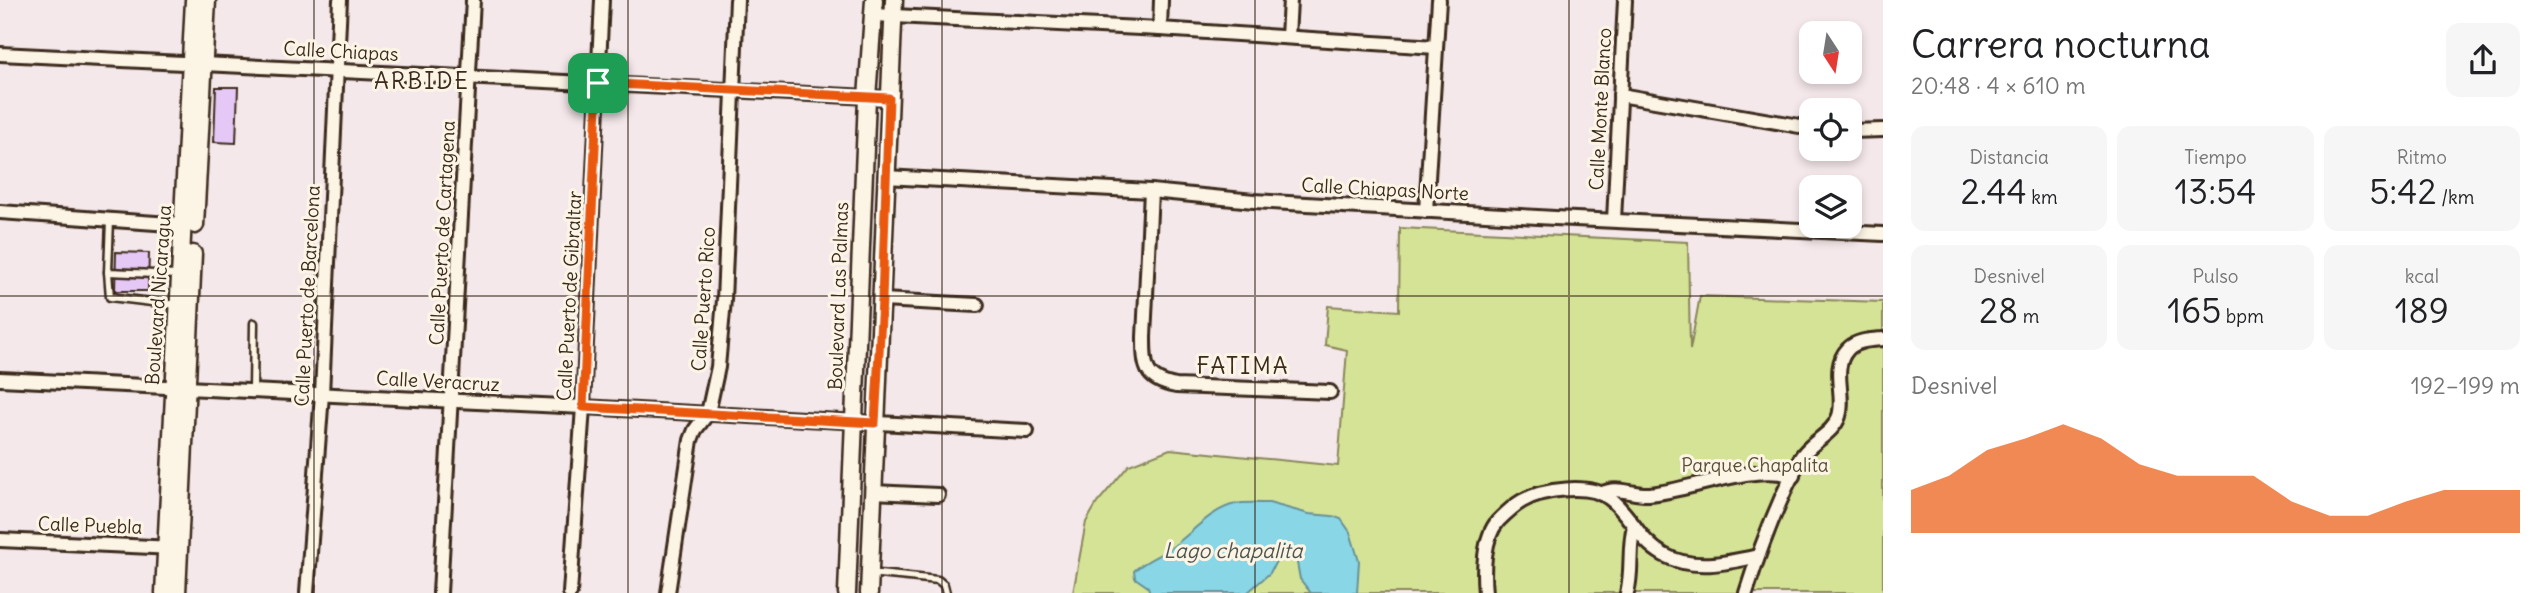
<!DOCTYPE html>
<html lang="es">
<head>
<meta charset="utf-8">
<style>
	:root { --surface:#fff; --page:#f6f6f6; --text:#202124; --muted:#757577; --accent:#ea580c }
	body { margin:0; font-family:Delius,sans-serif; background:var(--page); color:var(--text); height:100vh; display:flex; flex-direction:column; font-size:26px; white-space:nowrap }
	* { box-sizing:border-box; margin:0 }
	p { font-size:23px; color:var(--muted) }
	.icon { flex:none; width:38px; height:38px; fill:none; stroke:currentColor; stroke-width:2; stroke-linecap:round; stroke-linejoin:round }
	.map { position:relative; flex:1; overflow:hidden }
	.sheet { display:flex; flex-direction:column; background:var(--surface); width:665px }
	.sheet>* { flex:none }
	.needle { width:46px; rotate:168deg }
	.tools { position:absolute; left:1799px; top:21px; display:grid; gap:14px }
	.tools a { display:grid; place-items:center; width:63px; height:63px; border-radius:14px; background:var(--surface); box-shadow:0 4px 10px #0003; font-size:35px }
	.pin { position:absolute; display:grid; place-items:center; width:60px; height:60px; color:#fff; margin:-30px; border-radius:14px; box-shadow:0 4px 10px #0006 }
	.round { display:grid; place-items:center; flex:none; width:74px; height:74px; border-radius:14px; background:var(--page) }
	.headline { display:flex; align-items:center; justify-content:space-between; height:119px; padding:0 28px }
	h1 { font-size:38px; font-weight:600; line-height:52px }
	.stats { display:grid; grid-template-columns:repeat(3,1fr); gap:10px; height:119px; padding:7px 28px }
	.stats div { display:grid; align-content:center; border-radius:14px; background:var(--page); text-align:center }
	.stats b { font-size:35px; font-weight:600 }
	.stats small { font-size:19px; font-weight:400 }
	.stats p { font-size:19px }
	.chart { height:196px; padding:14px 28px }
	.chart p { display:flex; justify-content:space-between }
	.chart svg { width:100%; height:126px; margin-top:7px; fill:var(--accent); opacity:.7 }
	main { display:flex; flex:1; min-height:0 }
	.map>svg:first-child { display:block }
</style>
</head>
<body>
<main>
<div class="map">
<svg width="1883" height="593" viewBox="0 0 1883 593">
	<rect width="100%" height="100%" fill="#f5e8ea"/>
	<filter id="ink" filterUnits="userSpaceOnUse"><feTurbulence type="fractalNoise" baseFrequency=".0143" numOctaves="2"/><feDisplacementMap in="SourceGraphic" scale="14" xChannelSelector="R" yChannelSelector="G"/><feConvolveMatrix kernelMatrix="1 2 1 2 8 2 1 2 1" color-interpolation-filters="sRGB"/></filter>
	<g filter="url(#ink)">
		<polygon fill="#d5e396" stroke="#88865a" stroke-width="2" points="1400,228 1688,242 1690,350 1700,296 1883,302 1883,593 1073,593 1086,522 1097,503 1129,465 1170,449 1338,466 1347,350 1325,345 1328,306 1399,311"/>
		<path fill="#88d6e6" stroke="#699196" stroke-width="2" d="M1269,503L1309,514L1332,516L1341,519L1350,532L1359,561L1357,593H1311L1300,579L1295,552L1279,555L1270,573L1247,593H1150L1148,587L1135,578L1134,571C1144,561 1159,556 1171,548C1192,533 1210,510 1235,504C1245,502 1258,503 1269,503Z"/>
		<g fill="#e6c8f6" stroke="#3b2a1e" stroke-width="2">
			<polygon points="216,87 238,87 236,143 214,142"/>
			<polygon points="116,252 149,253 148,291 115,291"/>
		</g>
		<g fill="none" stroke-linecap="round" stroke-linejoin="round">
			<defs>
				<g id="lane">
					<polyline points="110,220 108,272 178,275"/>
					<polyline points="108,272 110,297 177,305"/>
					<polyline points="253,390 254,323"/>
					<polyline points="869,573 938,580 944,585 946,593"/>
				</g>
				<g id="street">
					<polyline points="874,15 1160,29 1436,47"/>
					<polyline points="1160,29 1161,0"/>
					<polyline points="1288,37 1290,0"/>
					<polyline points="0,54 889,98"/>
					<polyline points="1620,95 1811,128"/>
					<polyline points="1850,131 1883,130"/>
					<polyline points="885,177 1151,191 1254,201 1555,218 1883,234"/>
					<path d="M1151,191L1144,337C1144,366 1144,380 1176,386L1330,392"/>
					<polyline points="1426,211 1439,0"/>
					<polyline points="0,212 184,225"/>
					<polyline points="1614,220 1625,0"/>
					<polyline points="882,300 977,305"/>
					<polyline points="0,379 583,407 1027,431"/>
					<polyline points="872,492 938,495"/>
					<path d="M1601,494C1617,485 1632,495 1649,494C1689,491 1756,462 1793,476"/>
					<polyline points="0,540 174,548"/>
					<polyline points="307,593 322,394 340,0"/>
					<polyline points="440,593 473,0"/>
					<polyline points="570,593 583,407 602,0"/>
					<polyline points="668,593 691,440 695,430 708,413 718,367 724,300 737,0"/>
					<path d="M1485,593C1483,572 1483,538 1498,521C1504,515 1515,505 1522,501C1543,489 1590,483 1609,498C1632,515 1637,540 1664,555C1693,571 1727,563 1758,556"/>
					<path d="M1627,593C1633,571 1628,548 1634,526"/>
					<path d="M1746,593C1760,548 1778,502 1800,459C1809,442 1833,435 1839,416C1846,395 1830,368 1848,349C1857,340 1871,340 1883,339"/>
				</g>
				<g id="secondary">
					<polyline points="195,225 207,0"/>
					<polyline points="164,593 194,0"/>
					<polyline points="177,593 193,254"/>
					<polyline points="847,593 867,98 874,0"/>
					<polyline points="869,593 894,0"/>
				</g>
			</defs>
			<use href="#lane" stroke="#3b2a1e" stroke-width="11"/>
			<use href="#street" stroke="#3b2a1e" stroke-width="18"/>
			<use href="#secondary" stroke="#3b2a1e" stroke-width="21"/>
			<use href="#lane" stroke="#fcf5e5" stroke-width="6"/>
			<use href="#street" stroke="#fcf5e5" stroke-width="12"/>
			<use href="#secondary" stroke="#fcf5e5" stroke-width="16"/>
		</g>
	</g>
	<g fill="none" stroke-linecap="round" stroke-linejoin="round" filter="url(#ink)">
		<defs>
			<polygon id="route" points="598,83 889,98 882,300 875,423 583,407"/>
		</defs>
		<use href="#route" stroke="#fff" stroke-width="14"/>
		<use href="#route" stroke="#ea580c" stroke-width="9"/>
	</g>
	<path fill="none" stroke="#3b2a1e" stroke-width="2" stroke-opacity="0.55" d="M314,0V593M628,0V593M942,0V593M1255,0V593M1569,0V593M0,296H1883"/>
	<g text-anchor="middle" stroke-width="6" stroke-linejoin="round" paint-order="stroke">
		<g font-size="19" fill="#3b2a1e" stroke="#fcf5e5">
			<text transform="translate(341 51) rotate(3)" y="7">Calle Chiapas</text>
			<text transform="translate(1600 109) rotate(-87)" y="7">Calle Monte Blanco</text>
			<text transform="translate(1385 189) rotate(3)" y="7">Calle Chiapas Norte</text>
			<text transform="translate(442 233) rotate(-87)" y="7">Calle Puerto de Cartagena</text>
			<text transform="translate(158 295) rotate(-86)" y="7">Boulevard Nicaragua</text>
			<text transform="translate(307 296) rotate(-87)" y="7">Calle Puerto de Barcelona</text>
			<text transform="translate(569 296) rotate(-87)" y="7">Calle Puerto de Gibraltar</text>
			<text transform="translate(838 296) rotate(-88)" y="7">Boulevard Las Palmas</text>
			<text transform="translate(703 299) rotate(-86)" y="7">Calle Puerto Rico</text>
			<text transform="translate(438 381) rotate(3)" y="7">Calle Veracruz</text>
			<text transform="translate(90 525) rotate(2)" y="7">Calle Puebla</text>
		</g>
		<g font-size="19" fill="#5a4f36" stroke="#fcf5e5">
			<text x="1755" y="472">Parque Chapalita</text>
		</g>
		<g font-size="21" font-style="italic" fill="#4e5550" stroke="#fcf5e5">
			<text x="1233" y="558">Lago chapalita</text>
		</g>
		<g font-size="23" letter-spacing="2" fill="#3b2a1e" stroke="#fcf5e5">
			<text x="422" y="89">ARBIDE</text>
			<text x="1243" y="374">FATIMA</text>
		</g>
	</g>
</svg>
<div class="tools">
<a><svg class="needle" viewBox="-14 -14 28 28"><path d="M0-13l5 13h-10z" fill="#e53935"/><path d="M0 13l5-13h-10z" fill="#757577"/></svg></a>
<a><svg class="icon" aria-label="locate" viewBox="0 0 24 24"><circle cx="12" cy="12" r="6"/><path d="M12 2v4M12 18v4M2 12h4M18 12h4"/></svg></a>
<a><svg class="icon" aria-label="layers" viewBox="0 0 24 24"><path d="M12 4l9 5-9 5-9-5zM3 14l9 5 9-5"/></svg></a>
</div>
<div class="pin" style="left:598px;top:83px;background:#1e9e55"><svg class="icon" aria-label="arrive" viewBox="0 0 24 24"><path d="M6 21V4h12l-3 4 3 4H6"/></svg></div>
</div>
<section class="sheet">
<div class="headline"><div><h1>Carrera nocturna</h1><p>20:48 · 4 × 610 m</p></div><a class="round"><svg class="icon" aria-label="share" viewBox="0 0 24 24"><path d="M12 15V3M7 8l5-5 5 5M5 13v7h14v-7"/></svg></a></div>
<div class="stats">
<div><p>Distancia</p><b>2.44<small> km</small></b></div>
<div><p>Tiempo</p><b>13:54</b></div>
<div><p>Ritmo</p><b>5:42<small> /km</small></b></div>
</div>
<div class="stats">
<div><p>Desnivel</p><b>28<small> m</small></b></div>
<div><p>Pulso</p><b>165<small> bpm</small></b></div>
<div><p>kcal</p><b>189</b></div>
</div>
<div class="chart"><p><span>Desnivel</span>192–199 m</p>
<svg viewBox="0 0 160 44" preserveAspectRatio="none"><path d="M0 44V29L10 24L20 15L30 11L40 6L50 11L60 20L70 24L80 24L90 24L100 33L110 38L120 38L130 33L140 29L150 29L160 29V44z"/></svg>
</div>
</section>
</main>
</body>
</html>
